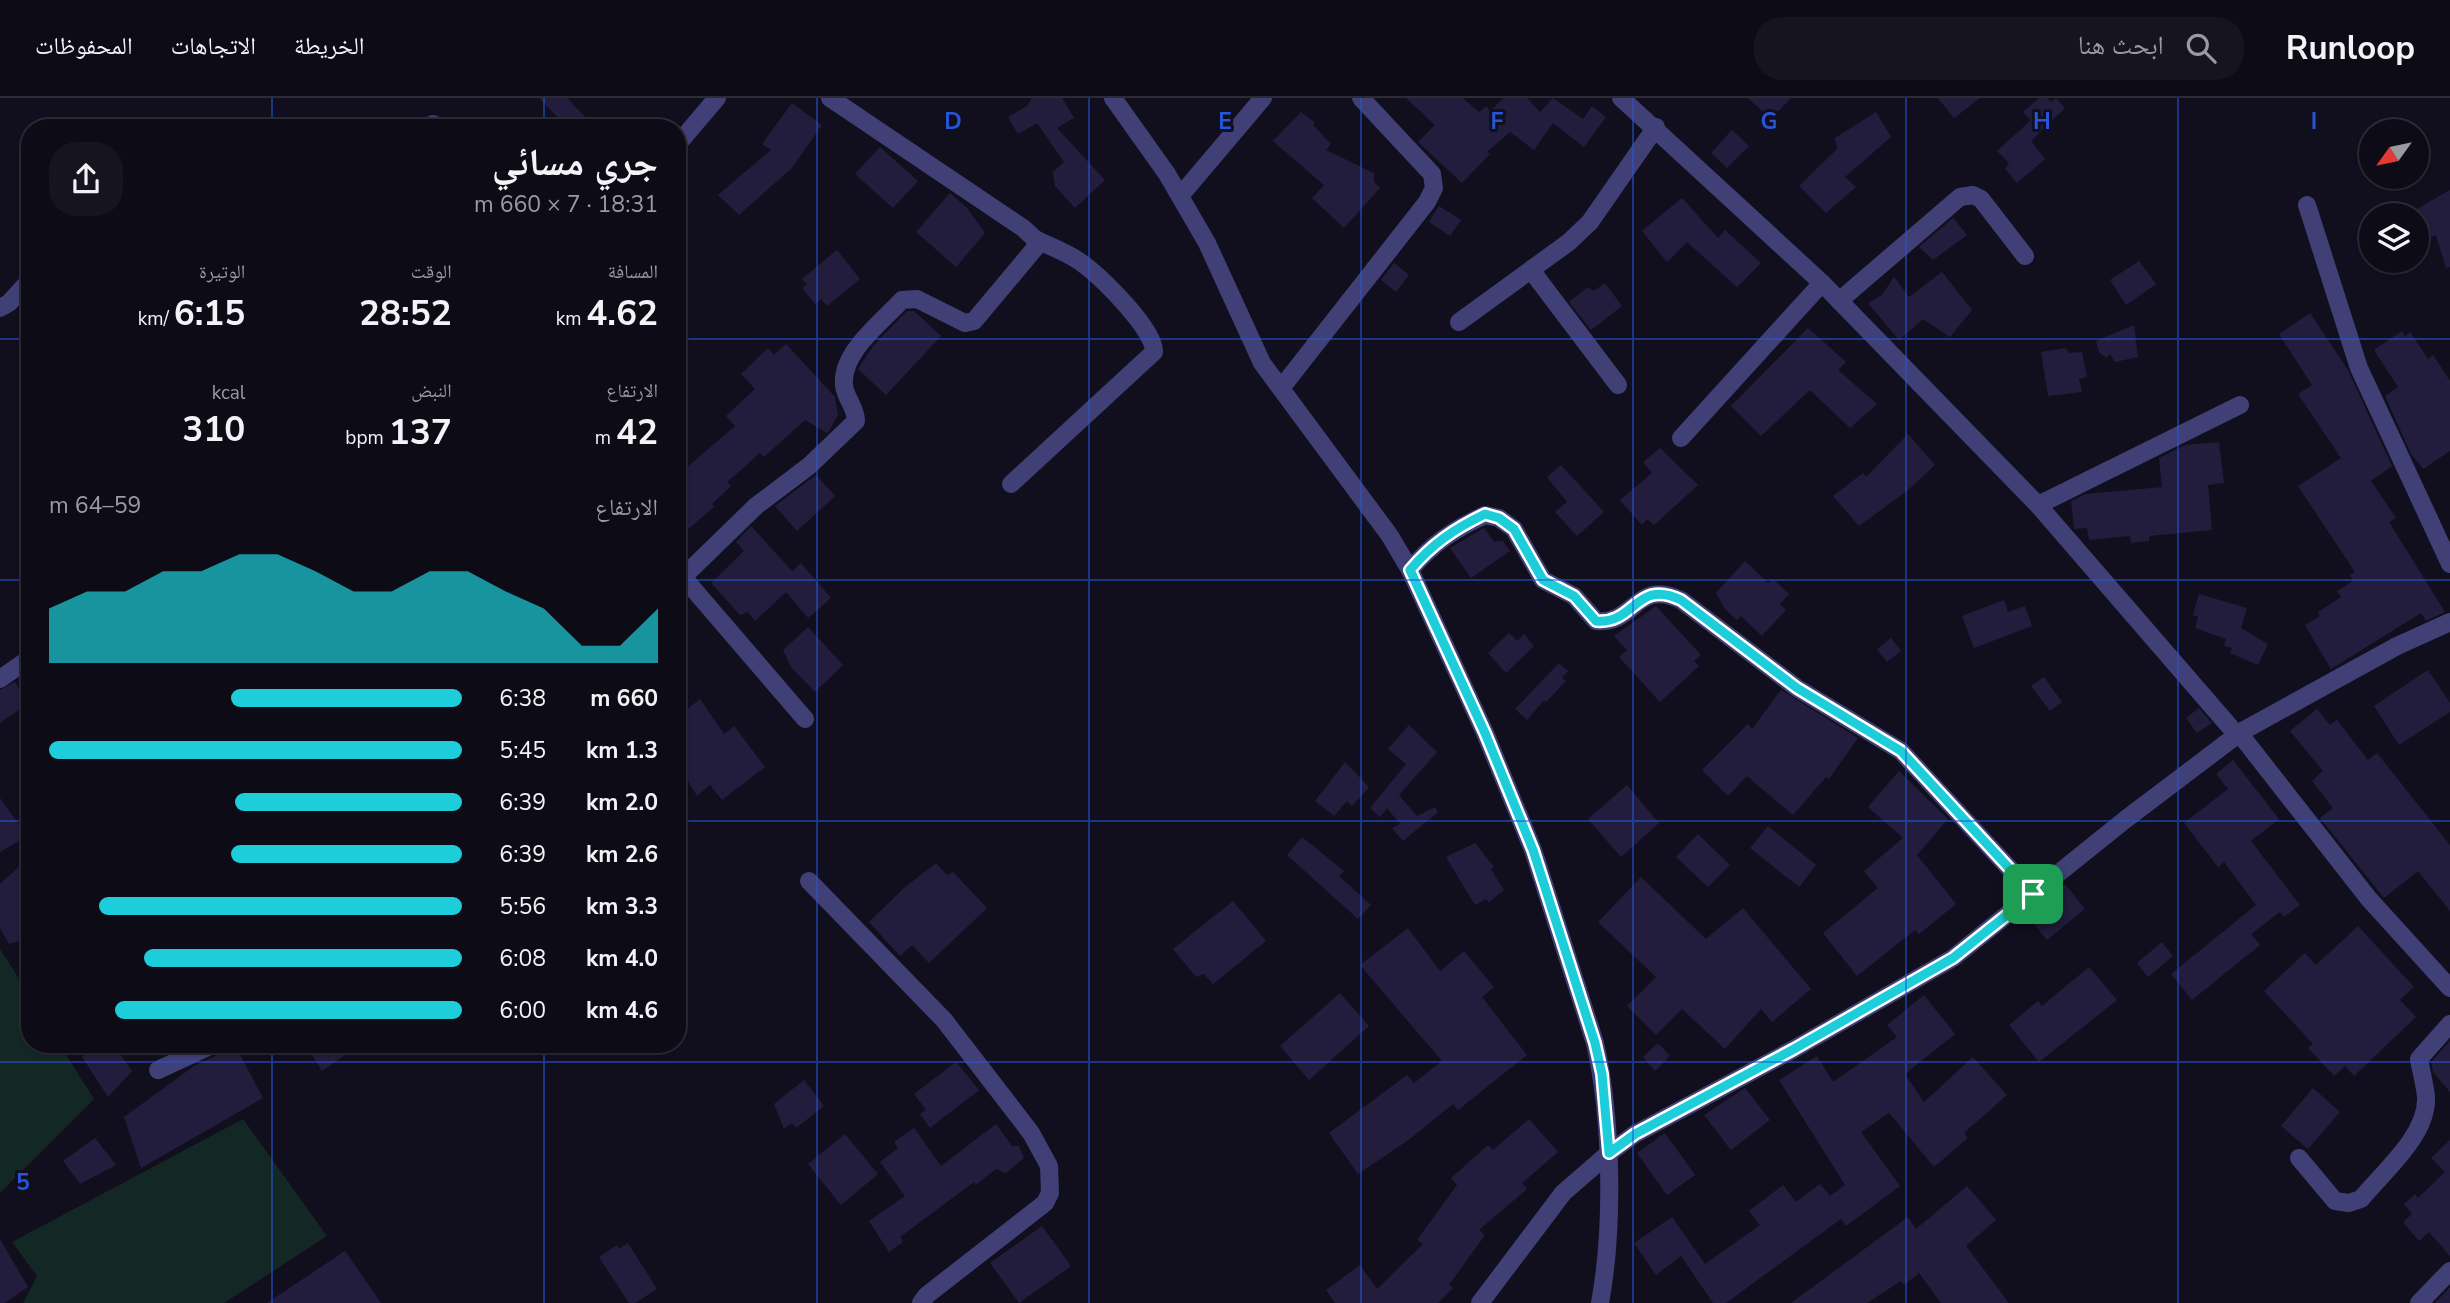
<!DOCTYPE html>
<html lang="ar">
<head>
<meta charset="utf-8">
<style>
	:root { --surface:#0d0b16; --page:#16141f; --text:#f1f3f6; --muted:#9a9ba1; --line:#2d2b35; --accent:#1dceda }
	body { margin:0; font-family:"Nunito Sans","Noto Naskh Arabic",sans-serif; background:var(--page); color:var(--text); direction:rtl; height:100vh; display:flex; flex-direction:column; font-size:26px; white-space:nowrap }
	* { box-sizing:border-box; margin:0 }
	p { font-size:23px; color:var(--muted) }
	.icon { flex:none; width:38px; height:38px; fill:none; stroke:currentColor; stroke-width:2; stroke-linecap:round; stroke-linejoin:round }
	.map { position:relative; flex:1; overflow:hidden; direction:ltr }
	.sheet { position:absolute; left:21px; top:21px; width:665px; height:934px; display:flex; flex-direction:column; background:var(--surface); border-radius:28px; box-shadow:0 2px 5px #0004,0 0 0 2px var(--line); direction:rtl }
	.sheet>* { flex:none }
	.needle { width:46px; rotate:237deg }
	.controls { position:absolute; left:2359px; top:21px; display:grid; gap:14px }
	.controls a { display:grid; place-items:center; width:70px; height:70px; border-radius:50%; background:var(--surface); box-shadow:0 2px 5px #0004,0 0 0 2px var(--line); font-size:35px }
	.pin { position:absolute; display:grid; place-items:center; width:60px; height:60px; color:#fff; margin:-30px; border-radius:14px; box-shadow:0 4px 10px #0006 }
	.round { display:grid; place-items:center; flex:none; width:74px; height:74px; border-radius:28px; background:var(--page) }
	.summary { display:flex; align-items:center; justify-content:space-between; height:119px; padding:0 28px }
	h1 { font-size:38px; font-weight:700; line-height:52px }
	.stats { display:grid; grid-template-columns:repeat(3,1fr); gap:10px; height:119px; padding:7px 28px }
	.stats div { display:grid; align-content:center }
	.stats b { font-size:35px; font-weight:700 }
	.stats small { font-size:19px; font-weight:400 }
	.stats p { font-size:19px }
	.chart { height:196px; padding:14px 28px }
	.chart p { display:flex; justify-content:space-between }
	.chart svg { width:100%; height:126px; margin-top:7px; fill:var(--accent); opacity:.7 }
	ul { padding:0 28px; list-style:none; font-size:23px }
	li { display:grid; grid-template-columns:112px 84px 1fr; align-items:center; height:52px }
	li i { height:18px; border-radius:9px; background:var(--accent) }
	header { display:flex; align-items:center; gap:42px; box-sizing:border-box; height:98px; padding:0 35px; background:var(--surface); border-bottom:2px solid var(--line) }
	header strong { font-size:33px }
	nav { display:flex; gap:38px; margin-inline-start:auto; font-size:24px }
	.search { width:490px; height:63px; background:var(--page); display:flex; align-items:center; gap:18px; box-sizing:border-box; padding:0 24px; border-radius:28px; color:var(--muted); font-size:26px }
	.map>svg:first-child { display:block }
</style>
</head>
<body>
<header>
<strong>Runloop</strong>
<div class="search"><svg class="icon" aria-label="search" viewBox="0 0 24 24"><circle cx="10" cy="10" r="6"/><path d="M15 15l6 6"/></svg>ابحث هنا</div>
<nav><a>الخريطة</a><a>الاتجاهات</a><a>المحفوظات</a></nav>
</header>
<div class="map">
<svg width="2450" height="1205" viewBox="0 0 2450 1205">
	<rect width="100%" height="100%" fill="#110f1e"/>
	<g fill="#132725">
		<polygon points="0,851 30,898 30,947 60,947 94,1001 0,1095"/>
		<polygon points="243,1021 327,1138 224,1205 23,1205 37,1178 12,1144"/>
	</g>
	<g fill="#221d3c">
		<polygon points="539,0 567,0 596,30 568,30"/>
		<polygon points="1032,0 1062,0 1074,20 1057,30 1105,82 1075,110 1055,88 1053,74 1064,64 1037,25 1018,36 1008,19 1027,8"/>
		<polygon points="1406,0 1463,0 1479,14 1486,8 1490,13 1504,0 1527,0 1540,14 1553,0 1583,21 1592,8 1606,19 1584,49 1553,25 1534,52 1510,34 1487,54 1490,56 1462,85 1418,44 1435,27"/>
		<polygon points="1748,0 1791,0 1771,21"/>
		<polygon points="1938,0 1980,0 1954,20"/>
		<polygon points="2039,0 2047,0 2051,4 2056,0 2065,10 2031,43 2045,61 2017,85 2005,71 2009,65 1997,53 2031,22 2023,14"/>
		<polygon points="792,5 822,27 792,70 739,117 718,97 771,52 762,46"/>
		<polygon points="1301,14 1315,25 1313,27 1331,46 1326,52 1374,75 1374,84 1380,90 1344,130 1312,100 1324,87 1273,43"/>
		<polygon points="1876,14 1891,39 1845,79 1856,89 1826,115 1799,88 1837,51 1835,40"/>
		<polygon points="1732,32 1749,48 1727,70 1711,55"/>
		<polygon points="880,49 918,83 893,110 855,76"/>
		<polygon points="2450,92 2450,169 2446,170 2436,137 2417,145 2417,111"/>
		<polygon points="950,95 967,110 985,135 956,169 916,134"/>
		<polygon points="1682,100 1718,140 1725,132 1761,165 1737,189 1687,144 1667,164 1642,133"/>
		<polygon points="1439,108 1461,122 1450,138 1429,124"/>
		<polygon points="1953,120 1967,137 1933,162 1919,149"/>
		<polygon points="837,152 860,181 827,208 821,201 815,206 802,190 807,186 802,181"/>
		<polygon points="2139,163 2156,186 2126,207 2110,182"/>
		<polygon points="1394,165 1409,177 1396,194 1381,182"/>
		<polygon points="1942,174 1972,212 1950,239 1923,221 1899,242 1868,205 1882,197 1894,179 1909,199"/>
		<polygon points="1605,185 1622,208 1591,232 1569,204 1588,189 1594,193"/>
		<polygon points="907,213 914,213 941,238 886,297 858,271 873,248"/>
		<polygon points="2310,215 2348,272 2392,368 2371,383 2396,420 2389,424 2445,514 2426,523 2421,515 2331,571 2305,527 2320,518 2318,514 2341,499 2337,493 2353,483 2350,477 2355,474 2298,388 2341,360 2298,296 2312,287 2279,236"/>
		<polygon points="2134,227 2138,259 2115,264 2110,256 2106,260 2099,254 2096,243"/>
		<polygon points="1808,230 1846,264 1838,272 1877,306 1850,330 1810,292 1761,338 1731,308"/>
		<polygon points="2402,233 2405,238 2410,234 2428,261 2433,257 2450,283 2450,353 2423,371 2411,356 2385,298 2398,289 2374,252"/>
		<polygon points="786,246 835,299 838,317 829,333 827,335 805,322 764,359 760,355 727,384 731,388 712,406 714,409 677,441 677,378 735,328 726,318 755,291 741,276 768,250 774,257"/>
		<polygon points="2066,250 2069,255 2082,254 2087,279 2079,281 2082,294 2048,298 2041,254"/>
		<polygon points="1908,336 1935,367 1908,392 1859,428 1833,398 1863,375 1866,379"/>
		<polygon points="2219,344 2224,385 2208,387 2212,432 2149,438 2149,443 2131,445 2130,438 2089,442 2087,430 2074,431 2071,403 2086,396 2162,389 2159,360 2185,347"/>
		<polygon points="1660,350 1698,387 1654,427 1647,421 1642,427 1620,402 1652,375 1643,364"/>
		<polygon points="1561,367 1604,414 1577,438 1555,414 1567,404 1547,379"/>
		<polygon points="816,377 835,398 797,433 775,408"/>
		<polygon points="751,428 792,473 801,465 831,500 808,520 786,494 755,523 748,514 740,517 711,485 744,453 736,444"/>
		<polygon points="1484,430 1494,444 1503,443 1510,453 1471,480 1450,450"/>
		<polygon points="1745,463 1768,485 1773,481 1789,496 1780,506 1786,512 1762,538 1741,518 1737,522 1725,511 1716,495"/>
		<polygon points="2199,496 2247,510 2241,530 2268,546 2258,567 2230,555 2232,550 2224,548 2226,541 2195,530 2198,519 2193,517"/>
		<polygon points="2004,502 2008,514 2025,508 2032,528 1974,550 1962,518"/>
		<polygon points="1656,508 1701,557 1694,563 1699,568 1660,604 1619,559 1627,552 1614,538"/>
		<polygon points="808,529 843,567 815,594 791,569 783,552"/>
		<polygon points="1509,535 1517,543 1524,536 1534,548 1506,575 1488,555"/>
		<polygon points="1891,540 1901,553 1887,564 1877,551"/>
		<polygon points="1559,565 1568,573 1562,580 1566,583 1546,604 1544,602 1527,622 1515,611"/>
		<polygon points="2428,572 2450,605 2450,614 2399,647 2374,608"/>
		<polygon points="2044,579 2062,604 2050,613 2031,588"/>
		<polygon points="15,584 27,606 0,625 0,592"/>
		<polygon points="1781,592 1858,640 1829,681 1826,679 1793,717 1747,678 1728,698 1702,672 1748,626 1752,631"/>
		<polygon points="700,601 724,636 734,628 765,669 722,702 710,687 697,698 677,664 677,619"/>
		<polygon points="2199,610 2212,625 2197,635 2186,620"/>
		<polygon points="2317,611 2330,627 2337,622 2368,662 2377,655 2450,747 2450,813 2418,773 2384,800 2320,720 2333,710 2312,683 2323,673 2290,633"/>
		<polygon points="1409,627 1437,654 1399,697 1417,718 1435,709 1438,714 1403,743 1392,730 1400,726 1387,710 1380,719 1370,710 1406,666 1388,651"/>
		<polygon points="2233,662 2279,721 2251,743 2300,807 2284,819 2280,814 2251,836 2260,847 2192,902 2171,876 2256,807 2224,764 2218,769 2184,725 2228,691 2216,676"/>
		<polygon points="1345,664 1369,689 1352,708 1347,703 1334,718 1315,703"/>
		<polygon points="1899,673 1948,721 1917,757 1956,806 1919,836 1915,832 1857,878 1823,835 1878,790 1864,773 1903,740 1868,709"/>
		<polygon points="1627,687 1659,725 1621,759 1588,721"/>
		<polygon points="0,700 27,738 0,754"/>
		<polygon points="1768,728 1816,767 1799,789 1750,750"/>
		<polygon points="1698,736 1730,767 1708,789 1676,759"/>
		<polygon points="1302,739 1344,773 1339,778 1371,807 1358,821 1287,757"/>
		<polygon points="1475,745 1494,769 1491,771 1504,792 1489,804 1486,801 1475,807 1446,759"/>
		<polygon points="936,765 947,777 953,774 987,810 929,865 912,847 900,858 869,824 904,790"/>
		<polygon points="19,769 30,784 30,839 9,846 0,830 0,786"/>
		<polygon points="1641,779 1706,841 1743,810 1811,891 1772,924 1761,911 1725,951 1682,911 1656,937 1627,908 1656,879 1598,824"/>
		<polygon points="2065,786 2085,811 2047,842 2027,817"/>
		<polygon points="1233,803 1266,843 1213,886 1204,876 1196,879 1173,851"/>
		<polygon points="2358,828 2414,889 2400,902 2416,919 2354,978 2345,968 2334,978 2308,950 2313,946 2264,893 2305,855 2316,867"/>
		<polygon points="1408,830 1440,873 1464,853 1494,889 1482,899 1527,957 1458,1012 1453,1006 1410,1041 1358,1076 1329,1035 1407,977 1414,985 1442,963 1360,867"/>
		<polygon points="2162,844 2173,858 2148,879 2137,865"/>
		<polygon points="2089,869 2117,902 2039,964 2009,927 2038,903 2042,908"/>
		<polygon points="1340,895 1369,928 1309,982 1280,948"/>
		<polygon points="1924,897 1955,936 1905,976 1924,1004 1973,959 2007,997 1964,1035 1968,1040 1934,1069 1889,1015 1861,1034 1900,1088 1846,1128 1841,1121 1726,1205 1713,1205 1681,1158 1656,1177 1634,1145 1672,1119 1705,1166 1760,1127 1749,1113 1783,1087 1796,1104 1820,1086 1830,1098 1845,1087 1779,982 1817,958 1833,984 1897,939 1887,927"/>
		<polygon points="2450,943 2450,994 2433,974 2431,964"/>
		<polygon points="1658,945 1670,958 1655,973 1643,959"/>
		<polygon points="96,947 114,947 132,973 108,999 82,959"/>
		<polygon points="223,947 235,947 263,1000 141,1070 124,1019 194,968 217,957"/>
		<polygon points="306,947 359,947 322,973"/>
		<polygon points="956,964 979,992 930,1030 920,1016 926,1012 914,996"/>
		<polygon points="804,982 824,1008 796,1030 792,1025 784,1031 774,1006"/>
		<polygon points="1745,990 1770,1022 1731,1052 1704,1017"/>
		<polygon points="2313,990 2340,1014 2308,1051 2281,1028"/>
		<polygon points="1529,1021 1558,1054 1522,1085 1527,1091 1479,1132 1485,1137 1449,1187 1453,1190 1438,1205 1335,1205 1326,1192 1360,1167 1377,1191 1423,1146 1417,1142 1457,1087 1451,1080 1488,1047 1493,1052"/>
		<polygon points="996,1026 1012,1048 1019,1048 1024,1060 1006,1075 996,1071 976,1087 974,1084 900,1139 903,1144 889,1154 869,1123 905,1098 880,1064 898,1050 894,1044 914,1030 941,1068"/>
		<polygon points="1665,1035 1695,1077 1667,1097 1637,1055"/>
		<polygon points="845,1036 878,1076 841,1107 808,1066"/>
		<polygon points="95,1040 116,1067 80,1086 63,1063"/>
		<polygon points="2450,1042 2450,1158 2429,1134 2419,1143 2403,1124 2412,1116 2404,1106 2415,1096 2418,1100 2445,1074 2431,1060"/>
		<polygon points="1967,1088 1996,1122 1966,1148 2009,1205 1941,1205 1919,1175 1904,1187 1901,1183 1867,1205 1791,1205 1908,1119 1916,1131"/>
		<polygon points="1042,1128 1071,1168 1019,1205 990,1165"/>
		<polygon points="0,1141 28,1189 5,1205 0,1205"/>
		<polygon points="628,1145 657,1191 635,1205 629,1205 599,1159 617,1147 619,1151"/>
		<polygon points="345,1153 381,1205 267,1205"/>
		<polygon points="2450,1189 2450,1205 2435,1205"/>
	</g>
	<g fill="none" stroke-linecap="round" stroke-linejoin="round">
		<g stroke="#404077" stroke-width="18">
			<path d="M1113,0L1167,76L1207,145L1262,265L1390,438L1410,472L1485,635L1533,752L1595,945C1612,1020 1614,1129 1600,1205"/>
			<polyline points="1621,0 1822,185 2038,407 2237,637 2239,635 2369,801 2450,890"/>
			<polyline points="424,30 433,26 442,30"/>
			<polyline points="677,47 717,0"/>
			<polyline points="1180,98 1263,0"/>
			<polyline points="2307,107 2359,270 2450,466"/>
			<polyline points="1531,172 1618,287"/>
			<polyline points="1839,203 1960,99 1973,97 1981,101 2025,158"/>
			<polyline points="0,210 9,205 30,182"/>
			<polyline points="1459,224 1569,144 1590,124 1656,29"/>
			<polyline points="1282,289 1427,104 1434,90 1432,76 1361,0"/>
			<polyline points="1681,340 1822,185"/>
			<path d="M1011,386L1154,254C1155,231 1099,177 1079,163C1066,154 1049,148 1035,141"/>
			<polyline points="2038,407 2240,307"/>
			<path d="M1410,472C1432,446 1454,431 1485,417L1499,420L1514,431L1543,482L1574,498L1596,523C1635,527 1636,480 1681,502L1797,590L1901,653L2033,796"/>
			<path d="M677,476L683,479L756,408L809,368L856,323C856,309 845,300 844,287C841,254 882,224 902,202L917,201L965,225L974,223L1036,149L1035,141L1023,130L830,0"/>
			<polyline points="683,479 805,621"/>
			<polyline points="0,581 30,560"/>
			<polyline points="2239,635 2397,548 2450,524"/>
			<polyline points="809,783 944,922 1031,1035 1049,1068 1050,1095 1045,1105 927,1197 921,1205"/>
			<polyline points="158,972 212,947"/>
			<path d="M2299,1060L2335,1103L2349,1105L2361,1101C2383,1074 2428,1037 2426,999C2425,987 2421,973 2419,961L2450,926"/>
			<polyline points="1480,1205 1563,1095 1609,1055 1635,1036 1794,951 1953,860 2126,721 2237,637"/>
			<polyline points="2419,1205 2450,1173"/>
		</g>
	</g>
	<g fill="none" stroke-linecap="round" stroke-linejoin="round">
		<defs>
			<path id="route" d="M1485,416L1499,420L1514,431L1543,482L1574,498L1596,523C1635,527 1636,480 1681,502L1797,590L1901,653L2033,796L1953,860L1794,951L1635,1036L1609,1055L1602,976L1595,945L1533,752L1485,635L1410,472C1432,446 1454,431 1485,416Z"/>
		</defs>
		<use href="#route" stroke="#fff" stroke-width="14"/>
		<use href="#route" stroke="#1dceda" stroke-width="9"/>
	</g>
	<path fill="none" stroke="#2655da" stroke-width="2" stroke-opacity="0.55" d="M272,0V30M544,0V30M817,0V1205M1089,0V1205M1361,0V1205M1633,0V1205M1906,0V1205M2178,0V1205M0,241H30M677,241H2450M0,482H30M677,482H2450M0,723H30M677,723H2450M272,947V1205M544,947V1205M0,964H2450"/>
	<g font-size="23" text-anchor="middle" font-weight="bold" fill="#2655da" stroke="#110f1e" stroke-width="6" stroke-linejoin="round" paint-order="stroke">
		<text x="953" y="31">D</text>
		<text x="1225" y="31">E</text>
		<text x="1497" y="31">F</text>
		<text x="1769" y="31">G</text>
		<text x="2042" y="31">H</text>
		<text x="2314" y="31">I</text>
		<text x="23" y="1092">5</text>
	</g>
</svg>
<div class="controls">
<a><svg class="needle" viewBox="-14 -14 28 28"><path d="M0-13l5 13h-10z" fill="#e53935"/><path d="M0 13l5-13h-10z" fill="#9a9ba1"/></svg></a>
<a><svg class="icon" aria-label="layers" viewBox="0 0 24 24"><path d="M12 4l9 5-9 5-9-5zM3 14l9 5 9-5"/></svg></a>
</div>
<div class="pin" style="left:2033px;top:796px;background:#1e9e55"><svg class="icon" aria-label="arrive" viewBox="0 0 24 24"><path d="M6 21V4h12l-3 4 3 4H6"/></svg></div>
<section class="sheet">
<div class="summary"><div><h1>جري مسائي</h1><p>18:31 · 7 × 660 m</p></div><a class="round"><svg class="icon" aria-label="share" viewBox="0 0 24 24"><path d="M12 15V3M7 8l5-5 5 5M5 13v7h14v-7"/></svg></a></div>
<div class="stats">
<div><p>المسافة</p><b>4.62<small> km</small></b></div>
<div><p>الوقت</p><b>28:52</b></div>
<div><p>الوتيرة</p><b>6:15<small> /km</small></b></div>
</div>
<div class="stats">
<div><p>الارتفاع</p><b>42<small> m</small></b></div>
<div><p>النبض</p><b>137<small> bpm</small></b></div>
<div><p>kcal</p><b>310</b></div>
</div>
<div class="chart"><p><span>الارتفاع</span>59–64 m</p>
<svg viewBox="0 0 160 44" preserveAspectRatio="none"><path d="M0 44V25L10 19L20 19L30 12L40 12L50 6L60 6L70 12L80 19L90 19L100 12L110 12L120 19L130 25L140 38L150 38L160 25V44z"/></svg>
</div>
<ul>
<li><b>660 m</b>6:38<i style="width:56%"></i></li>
<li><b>1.3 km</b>5:45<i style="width:100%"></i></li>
<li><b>2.0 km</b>6:39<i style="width:55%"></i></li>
<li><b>2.6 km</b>6:39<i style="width:56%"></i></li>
<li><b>3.3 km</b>5:56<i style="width:88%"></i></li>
<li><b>4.0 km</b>6:08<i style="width:77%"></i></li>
<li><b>4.6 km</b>6:00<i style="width:84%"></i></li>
</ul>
</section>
</div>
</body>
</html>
